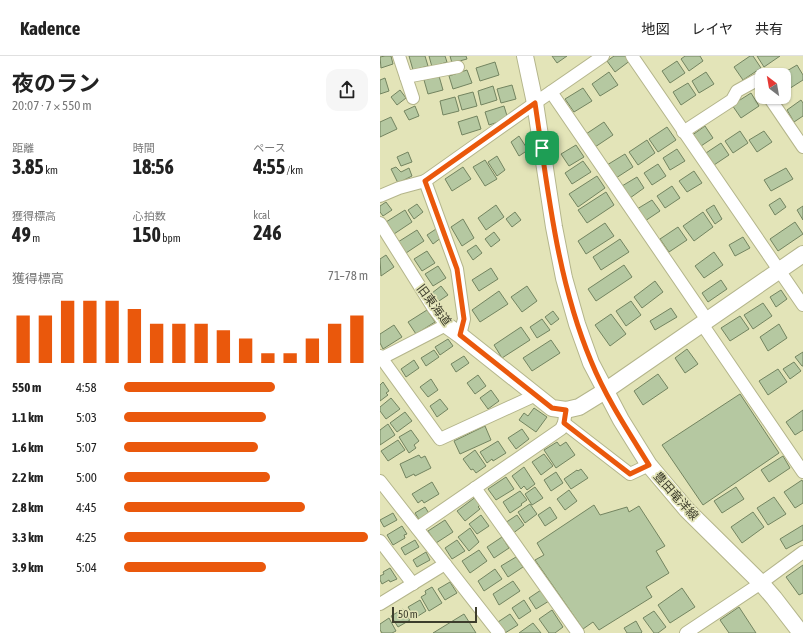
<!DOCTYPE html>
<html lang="ja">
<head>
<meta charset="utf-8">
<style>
	:root { --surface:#fff; --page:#f6f6f6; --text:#222; --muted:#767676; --line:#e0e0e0; --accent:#ea580c }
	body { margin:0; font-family:"Asap Condensed","Noto Sans JP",sans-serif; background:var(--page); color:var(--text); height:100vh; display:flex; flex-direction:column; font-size:15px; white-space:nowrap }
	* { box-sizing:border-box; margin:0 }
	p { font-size:13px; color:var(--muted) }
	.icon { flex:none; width:22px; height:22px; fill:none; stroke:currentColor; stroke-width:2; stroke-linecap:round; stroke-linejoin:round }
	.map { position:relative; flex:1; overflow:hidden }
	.panel { display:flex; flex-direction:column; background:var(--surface); width:380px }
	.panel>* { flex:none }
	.needle { width:26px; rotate:329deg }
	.fabs { position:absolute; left:375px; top:12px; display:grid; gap:8px }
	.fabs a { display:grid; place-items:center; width:36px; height:36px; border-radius:8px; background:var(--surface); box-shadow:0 1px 3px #0004; font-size:20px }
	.scale { position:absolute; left:12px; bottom:10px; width:85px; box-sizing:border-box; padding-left:4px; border:2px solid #3d3d2c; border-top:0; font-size:11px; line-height:14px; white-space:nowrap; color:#3d3d2c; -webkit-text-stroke:3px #e3e4b8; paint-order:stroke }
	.pin { position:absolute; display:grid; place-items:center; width:34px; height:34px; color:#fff; margin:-17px; border-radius:8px; box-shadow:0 2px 6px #0006 }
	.round { display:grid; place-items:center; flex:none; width:42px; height:42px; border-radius:12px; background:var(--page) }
	.head { display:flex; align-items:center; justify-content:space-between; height:68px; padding:0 12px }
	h1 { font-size:22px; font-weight:700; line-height:30px }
	.metrics { display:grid; grid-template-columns:repeat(3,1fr); gap:6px; height:68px; padding:4px 12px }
	.metrics div { display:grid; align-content:center }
	.metrics b { font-size:20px; font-weight:700 }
	.metrics small { font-size:11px; font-weight:400 }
	.metrics p { font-size:11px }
	.chart { height:112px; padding:8px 12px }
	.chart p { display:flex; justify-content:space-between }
	.chart svg { width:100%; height:72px; margin-top:4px; stroke:var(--accent); stroke-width:6 }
	ul { padding:0 12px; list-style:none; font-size:13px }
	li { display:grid; grid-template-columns:64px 48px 1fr; align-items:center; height:30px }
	li i { height:10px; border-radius:5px; background:var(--accent) }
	header { display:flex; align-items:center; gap:24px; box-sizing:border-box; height:56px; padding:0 20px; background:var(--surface); border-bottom:1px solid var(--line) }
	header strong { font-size:19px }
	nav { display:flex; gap:22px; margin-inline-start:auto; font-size:14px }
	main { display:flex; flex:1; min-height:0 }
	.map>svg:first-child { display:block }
</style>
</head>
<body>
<header>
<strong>Kadence</strong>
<nav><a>地図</a><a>レイヤ</a><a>共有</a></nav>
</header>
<main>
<section class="panel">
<div class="head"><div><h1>夜のラン</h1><p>20:07 · 7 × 550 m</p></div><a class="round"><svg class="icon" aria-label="share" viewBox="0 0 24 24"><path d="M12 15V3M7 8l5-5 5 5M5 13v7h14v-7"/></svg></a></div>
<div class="metrics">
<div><p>距離</p><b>3.85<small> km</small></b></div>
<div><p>時間</p><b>18:56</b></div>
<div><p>ペース</p><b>4:55<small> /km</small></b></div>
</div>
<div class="metrics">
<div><p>獲得標高</p><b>49<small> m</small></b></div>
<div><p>心拍数</p><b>150<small> bpm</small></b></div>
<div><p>kcal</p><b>246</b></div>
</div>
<div class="chart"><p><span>獲得標高</span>71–78 m</p>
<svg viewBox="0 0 160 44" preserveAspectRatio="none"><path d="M5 44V15M15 44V15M25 44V6M35 44V6M45 44V6M55 44V11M65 44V20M75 44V20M85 44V20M95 44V24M105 44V29M115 44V38M125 44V38M135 44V29M145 44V20M155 44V15"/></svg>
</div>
<ul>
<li><b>550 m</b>4:58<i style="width:62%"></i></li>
<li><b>1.1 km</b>5:03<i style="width:58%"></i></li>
<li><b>1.6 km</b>5:07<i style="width:55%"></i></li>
<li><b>2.2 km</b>5:00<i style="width:60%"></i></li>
<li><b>2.8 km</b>4:45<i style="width:74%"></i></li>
<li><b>3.3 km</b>4:25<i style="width:100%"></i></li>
<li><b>3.9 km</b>5:04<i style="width:58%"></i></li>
</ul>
</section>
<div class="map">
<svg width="423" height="577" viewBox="0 0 423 577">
	<rect width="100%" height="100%" fill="#e3e4b8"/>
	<g fill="#b5c8a1" stroke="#738460">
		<polygon points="5,0 11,0 13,8 1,12 0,1"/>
		<polygon points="29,0 45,0 48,10 33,14"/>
		<polygon points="49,0 65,0 67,6 52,11"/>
		<polygon points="70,0 86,0 87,3 72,7"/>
		<polygon points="172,0 187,0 177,7"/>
		<polygon points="234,0 248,0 251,4 235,16 227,5"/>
		<polygon points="305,0 320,0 323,5 309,15 301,3"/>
		<polygon points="370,0 373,0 381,12 363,24 354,11"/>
		<polygon points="377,0 400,0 384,11"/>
		<polygon points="297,5 305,17 290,27 282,15"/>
		<polygon points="115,6 119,19 100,25 96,12"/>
		<polygon points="417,9 423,19 423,24 404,36 404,19 400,19"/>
		<polygon points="87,14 92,27 73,33 69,20"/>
		<polygon points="229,16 238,29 220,40 212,28"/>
		<polygon points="326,16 334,28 319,37 312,25"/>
		<polygon points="59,20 63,34 48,38 44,24"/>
		<polygon points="5,22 9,35 0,38 0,24"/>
		<polygon points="308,27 316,39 301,49 293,36"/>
		<polygon points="132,29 136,43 121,47 117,33"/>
		<polygon points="113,30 117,44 101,49 98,35"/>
		<polygon points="203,32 212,45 194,56 185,43"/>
		<polygon points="20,34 26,42 17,49 11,41"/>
		<polygon points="93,36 97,50 82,54 78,40"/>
		<polygon points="371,37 379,50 361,62 352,49"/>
		<polygon points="75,41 79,55 63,59 60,45"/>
		<polygon points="421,44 423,47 423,60 414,66 407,54"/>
		<polygon points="35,50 39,60 29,64 24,55"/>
		<polygon points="124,50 128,63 109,69 105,56"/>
		<polygon points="97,60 101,73 82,79 78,66"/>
		<polygon points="11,61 17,73 0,81 0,66"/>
		<polygon points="224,66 233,79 215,91 206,78"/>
		<polygon points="325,70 333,82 318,92 311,80"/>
		<polygon points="287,71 296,84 278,96 269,83"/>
		<polygon points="360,75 368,87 353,97 345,85"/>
		<polygon points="384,75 392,86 377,96 369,84"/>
		<polygon points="139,80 148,94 139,100 131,86"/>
		<polygon points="267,84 275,97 258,109 249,96"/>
		<polygon points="341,87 349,99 334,109 326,97"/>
		<polygon points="196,89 204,101 189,110 181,98"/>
		<polygon points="297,93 305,105 290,114 283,102"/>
		<polygon points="28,96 32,106 21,110 17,101"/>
		<polygon points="245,98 253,111 236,122 227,109"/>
		<polygon points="117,100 125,114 117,120 108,106"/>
		<polygon points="105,104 117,123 105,130 93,111"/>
		<polygon points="203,105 211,116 192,128 185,117"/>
		<polygon points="278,108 286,120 272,129 264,117"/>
		<polygon points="16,111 21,116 29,112 32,120 18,127 11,113"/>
		<polygon points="83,111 91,123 72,135 65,123"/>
		<polygon points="406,112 413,123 391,135 384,124"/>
		<polygon points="314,115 322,127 307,136 299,125"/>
		<polygon points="217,120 225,132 198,151 189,138"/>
		<polygon points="257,121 264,132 250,142 242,130"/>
		<polygon points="292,130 300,142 285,152 277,140"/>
		<polygon points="226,136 234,149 207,167 198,154"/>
		<polygon points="400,142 406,151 395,159 389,149"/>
		<polygon points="272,144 280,155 265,165 257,153"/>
		<polygon points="6,146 12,154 3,160 0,156 0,150"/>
		<polygon points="37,148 43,156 34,163 28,154"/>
		<polygon points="116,149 124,161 106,174 98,162"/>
		<polygon points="334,149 342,163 335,168 326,154"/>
		<polygon points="423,150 423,164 417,154"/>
		<polygon points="25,154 32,166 14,178 6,166"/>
		<polygon points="135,156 141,164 132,171 126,163"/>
		<polygon points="323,156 333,171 314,185 303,170"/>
		<polygon points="83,163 94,182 82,190 71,171"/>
		<polygon points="415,166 423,178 398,195 390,183"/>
		<polygon points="225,167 234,180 206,198 198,185"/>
		<polygon points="298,171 307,184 289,196 280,183"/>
		<polygon points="56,173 62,181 53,188 47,179"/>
		<polygon points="37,174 44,185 26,197 18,186"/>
		<polygon points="114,176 120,184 111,191 105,183"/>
		<polygon points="363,181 370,192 355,200 349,189"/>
		<polygon points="240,183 249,196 221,214 213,201"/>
		<polygon points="96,189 102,197 93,204 87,195"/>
		<polygon points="47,195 55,207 42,215 34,203"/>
		<polygon points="334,196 343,209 324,222 315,210"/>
		<polygon points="6,199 14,211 1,220 0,203"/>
		<polygon points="244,209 252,221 216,245 208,233"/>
		<polygon points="58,210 66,222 53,230 45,218"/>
		<polygon points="111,212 118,223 99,235 92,224"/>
		<polygon points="341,224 347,233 328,246 322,237"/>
		<polygon points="275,225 283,236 262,252 254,241"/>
		<polygon points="61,230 68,239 59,245 52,237"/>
		<polygon points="147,230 157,245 142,256 131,241"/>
		<polygon points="401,234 407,243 396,251 390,241"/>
		<polygon points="119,235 128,248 100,266 92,254"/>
		<polygon points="251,245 261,259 246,270 236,255"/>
		<polygon points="383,247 392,260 373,273 364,259"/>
		<polygon points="291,252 297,261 275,274 270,265"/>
		<polygon points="47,254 55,266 36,278 28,266"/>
		<polygon points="173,255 179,263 171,269 165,261"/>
		<polygon points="231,258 246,278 230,290 215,269"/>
		<polygon points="360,260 369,273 350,285 341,272"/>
		<polygon points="162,263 170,274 157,282 150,271"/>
		<polygon points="399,268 407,282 388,295 380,281"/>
		<polygon points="14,269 22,281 3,293 0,287 0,278"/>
		<polygon points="141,271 150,284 122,302 114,289"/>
		<polygon points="68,283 73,290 60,299 55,291"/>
		<polygon points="171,284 180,297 152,315 143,302"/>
		<polygon points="307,293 318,308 305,317 295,302"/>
		<polygon points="54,294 59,301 46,310 41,302"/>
		<polygon points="423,296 423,310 422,310 415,301"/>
		<polygon points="84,300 89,307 76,316 71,308"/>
		<polygon points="34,304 39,312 26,321 21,313"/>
		<polygon points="414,306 421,315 410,323 403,313"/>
		<polygon points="398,313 407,326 388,339 379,325"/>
		<polygon points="278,318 288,332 263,349 254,335"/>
		<polygon points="98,319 106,330 95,338 87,327"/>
		<polygon points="51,323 58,334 48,341 40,331"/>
		<polygon points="3,326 9,335 6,337 8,339 0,345 0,329"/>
		<polygon points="111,334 119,345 108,353 100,342"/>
		<polygon points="360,338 399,397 323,449 282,389"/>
		<polygon points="11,342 20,353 6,363 0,355 0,351"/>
		<polygon points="60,343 68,353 57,361 50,350"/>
		<polygon points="154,352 167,361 156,376 139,364 144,357 148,360"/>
		<polygon points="423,354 423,374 415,379 406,366"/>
		<polygon points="25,356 32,365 17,376 10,367"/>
		<polygon points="8,368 15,379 0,389 0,374"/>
		<polygon points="105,370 111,384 80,398 74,385"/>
		<polygon points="142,373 149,383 136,393 128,382"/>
		<polygon points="31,374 39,385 34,389 36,392 29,397 19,381"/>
		<polygon points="18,384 25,394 8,405 1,395"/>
		<polygon points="118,385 126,397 113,405 112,403 107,407 100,396"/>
		<polygon points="177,386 180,390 186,386 195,399 176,412 164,394"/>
		<polygon points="95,394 106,410 96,417 93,413 91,414 83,403"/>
		<polygon points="164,398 173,410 161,419 152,406"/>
		<polygon points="39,399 41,402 45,400 51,412 35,420 34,418 26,422 20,408"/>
		<polygon points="403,400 410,412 389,426 381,414"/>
		<polygon points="144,411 155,428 147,434 144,430 141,433 132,420"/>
		<polygon points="201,413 208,422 191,433 184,423 197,414 198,415"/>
		<polygon points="176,416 183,427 171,435 164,424"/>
		<polygon points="126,421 134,433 116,444 108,433"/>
		<polygon points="422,424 423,426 423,447 415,452 404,436"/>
		<polygon points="52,426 59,438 44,447 42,444 38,447 32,438"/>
		<polygon points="155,431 163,442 152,449 145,438"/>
		<polygon points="356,431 364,443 342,457 334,445"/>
		<polygon points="189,434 197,445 185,454 177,443"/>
		<polygon points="140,435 147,444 141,448 142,449 130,457 123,446"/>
		<polygon points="97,440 102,447 98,451 100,453 85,465 77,455"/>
		<polygon points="394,441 406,458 388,469 377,452"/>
		<polygon points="150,448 157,458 145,467 138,456"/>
		<polygon points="214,449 220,459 247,451 249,456 259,450 285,490 276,495 289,517 266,531 272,541 219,574 213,566 203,573 155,504 164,499 157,487"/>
		<polygon points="45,451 50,459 40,465 35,457"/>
		<polygon points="170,451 177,462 165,470 158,459"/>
		<polygon points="373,456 384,471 362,487 351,471"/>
		<polygon points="13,457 17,464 4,471 0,464"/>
		<polygon points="101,459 109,470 97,478 89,468"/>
		<polygon points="137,459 144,469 132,478 125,467"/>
		<polygon points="65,464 73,476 56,487 48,475"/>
		<polygon points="423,469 423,484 406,493 400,483"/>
		<polygon points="22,470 27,478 24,479 25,482 13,489 7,479"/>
		<polygon points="90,472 99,486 89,495 78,481"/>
		<polygon points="122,481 129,492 114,502 107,491"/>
		<polygon points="35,484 39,491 25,499 21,492"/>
		<polygon points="77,484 85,495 72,503 65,492"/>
		<polygon points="99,494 107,505 90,517 82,505"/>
		<polygon points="46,496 50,504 37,511 33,504"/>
		<polygon points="136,501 143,511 128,521 121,510"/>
		<polygon points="423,509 423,537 419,539 406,521"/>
		<polygon points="10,512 17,523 10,526 9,524 2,528 0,524 0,520 4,518 3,516"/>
		<polygon points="115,513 122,523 104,535 98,525"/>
		<polygon points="133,525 140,535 119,549 113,538"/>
		<polygon points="70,526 77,537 65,544 58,533"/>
		<polygon points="52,531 62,547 49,555 41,541 46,538 45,535"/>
		<polygon points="302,532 315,551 290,567 278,549"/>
		<polygon points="161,534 169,545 156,553 149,542"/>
		<polygon points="40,544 46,555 35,562 28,551"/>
		<polygon points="144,544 151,555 139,563 132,552"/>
		<polygon points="359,551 376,577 349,577 340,564"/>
		<polygon points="23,553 30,564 18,571 11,560"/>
		<polygon points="172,554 183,571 175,577 169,577 159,563"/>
		<polygon points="274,555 286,571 278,577 274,577 263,562"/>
		<polygon points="84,558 96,577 53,577"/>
		<polygon points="130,558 138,569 125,577 118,566"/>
		<polygon points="9,562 16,575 12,577 2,577 0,574 0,568"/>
		<polygon points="256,565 262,576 261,577 247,577 244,572"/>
		<polygon points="153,567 161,577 139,577"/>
	</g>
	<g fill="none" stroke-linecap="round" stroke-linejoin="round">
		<defs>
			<g id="street">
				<polyline points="19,0 33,42"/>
				<polyline points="252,0 423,249"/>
				<polyline points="26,21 78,11"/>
				<polyline points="171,36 327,264"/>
				<polyline points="389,41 423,91"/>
				<polyline points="303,76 352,44 357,35 377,24 382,31"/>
				<polyline points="0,140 19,132 45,125"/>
				<polyline points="0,167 54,253 66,269 0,303"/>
				<polyline points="322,268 423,416"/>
				<polyline points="80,279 84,263 77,213 45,125 155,47 223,0"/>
				<polyline points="0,300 60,383 156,339"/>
				<polyline points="184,367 250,418 269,409"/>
				<polyline points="0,425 119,577"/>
				<polyline points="95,432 198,577"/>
				<polyline points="37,472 181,373 184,367 186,354"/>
				<polyline points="0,485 33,528"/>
				<polyline points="0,548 65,508"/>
				<polyline points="306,577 381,527 423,496"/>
			</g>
			<g id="secondary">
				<polyline points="145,0 155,47 174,171 184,222 197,268 211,307 241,364 269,409 307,454 381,527 394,542 421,577"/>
				<polyline points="66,269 80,279 172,352 186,354 199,351 225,335 423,198"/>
			</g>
		</defs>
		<use href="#street" stroke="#b4b58b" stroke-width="14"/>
		<use href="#secondary" stroke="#b4b58b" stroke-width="18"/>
		<use href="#street" stroke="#fff" stroke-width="12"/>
		<use href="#secondary" stroke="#fff" stroke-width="16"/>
	</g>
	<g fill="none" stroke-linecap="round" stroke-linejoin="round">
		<defs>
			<path id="route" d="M155,47C168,134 177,224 211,305C226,342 248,375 269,409L250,418L184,367L186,354L172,352L80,279L84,263L77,213L45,125Z"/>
		</defs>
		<use href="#route" stroke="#fff" stroke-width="8"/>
		<use href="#route" stroke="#ea580c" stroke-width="5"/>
	</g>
	<g text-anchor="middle" stroke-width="3.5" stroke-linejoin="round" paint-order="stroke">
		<g font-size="12" fill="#3d3d2c" stroke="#e3e4b8">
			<text transform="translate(54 249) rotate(53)" y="4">旧東海道</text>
			<text transform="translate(296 440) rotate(48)" y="4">豊田竜洋線</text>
		</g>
	</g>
</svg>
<div class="fabs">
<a><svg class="needle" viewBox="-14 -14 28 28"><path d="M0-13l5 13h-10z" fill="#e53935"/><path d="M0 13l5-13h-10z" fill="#767676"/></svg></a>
</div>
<div class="scale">50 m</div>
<div class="pin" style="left:162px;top:92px;background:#1e9e55"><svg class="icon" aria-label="arrive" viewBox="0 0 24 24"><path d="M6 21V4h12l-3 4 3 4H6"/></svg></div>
</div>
</main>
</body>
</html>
